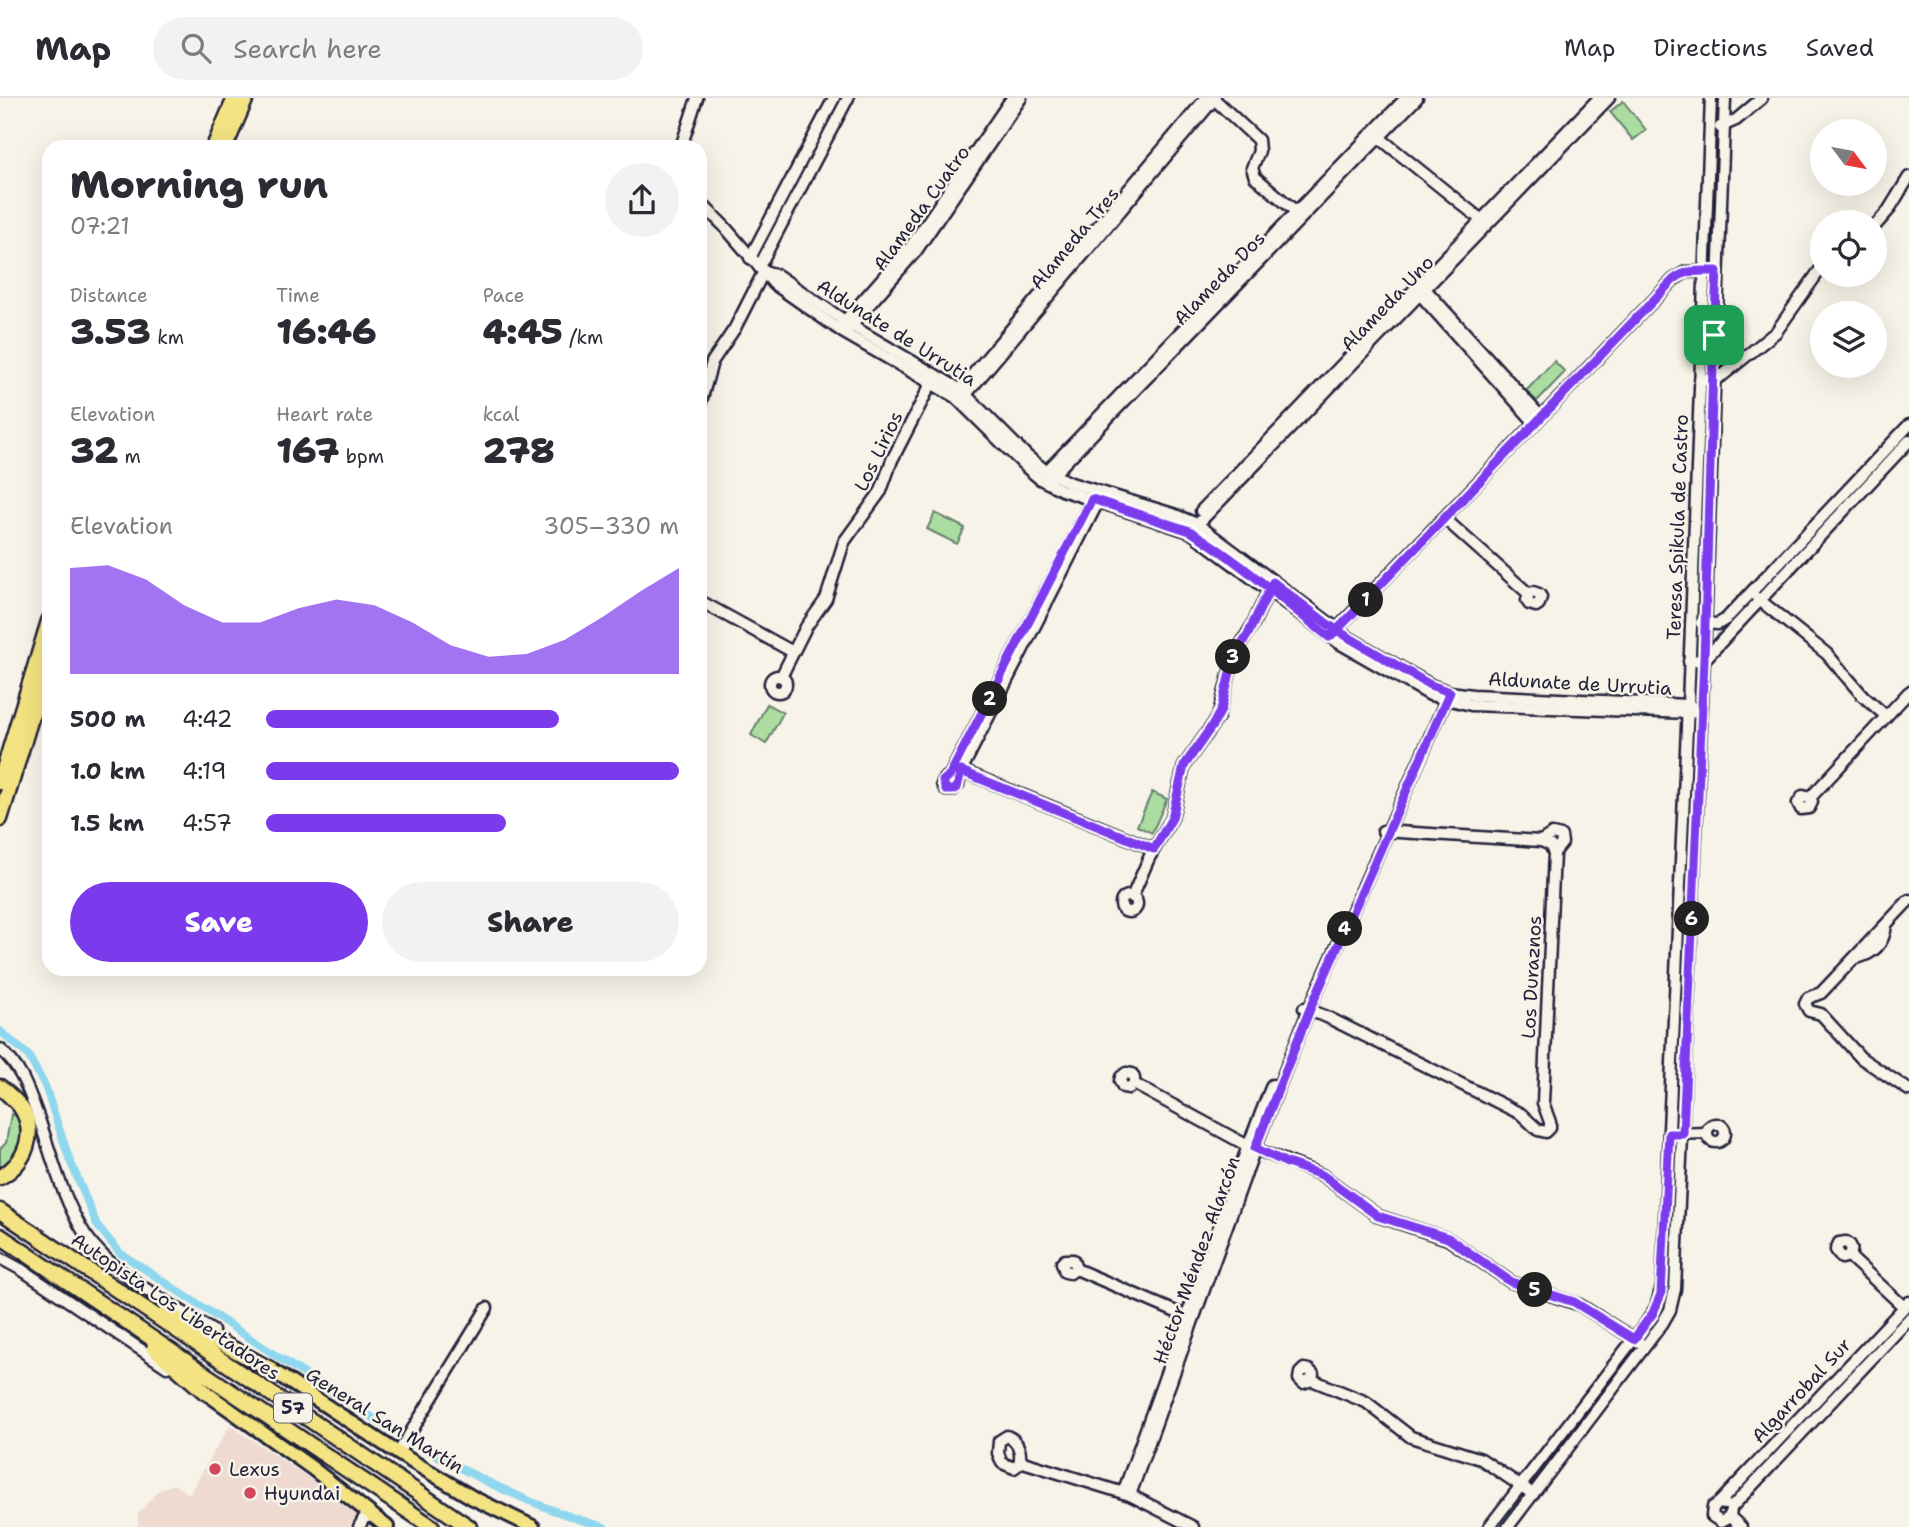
<!DOCTYPE html>
<html lang="en">
<head>
<meta charset="utf-8">
<style>
	:root { --surface:#fff; --page:#f2f2f3; --text:#2b2b33; --muted:#7c7c81; --line:#e1e1e2; --accent:#7c3aed }
	body { margin:0; font-family:"Shantell Sans",sans-serif; background:var(--page); color:var(--text); height:100vh; display:flex; flex-direction:column; font-size:26px; white-space:nowrap }
	* { box-sizing:border-box; margin:0 }
	p { font-size:23px; color:var(--muted) }
	.icon { flex:none; width:38px; height:38px; fill:none; stroke:currentColor; stroke-width:2; stroke-linecap:round; stroke-linejoin:round }
	.map { position:relative; flex:1; overflow:hidden }
	.side { position:absolute; left:42px; top:42px; width:665px; height:836px; display:flex; flex-direction:column; background:var(--surface); border-radius:21px; box-shadow:0 7px 28px #0002 }
	.side>* { flex:none }
	.needle { width:46px; rotate:122deg }
	.tools { position:absolute; left:1810px; top:21px; display:grid; gap:14px }
	.tools a { display:grid; place-items:center; width:77px; height:77px; border-radius:50%; background:var(--surface); box-shadow:0 7px 28px #0002; font-size:35px }
	.pin { position:absolute; display:grid; place-items:center; width:60px; height:60px; color:#fff; margin:-30px; border-radius:14px; box-shadow:0 4px 10px #0006 }
	.km { position:absolute; width:35px; height:35px; margin:-18px; border-radius:50%; background:#222; color:#fff; font-size:19px; line-height:35px; text-align:center }
	.round { display:grid; place-items:center; flex:none; width:74px; height:74px; border-radius:37px; background:var(--page) }
	.head { display:flex; align-items:center; justify-content:space-between; height:119px; padding:0 28px }
	h1 { font-size:38px; font-weight:800; line-height:52px }
	.stats { display:grid; grid-template-columns:repeat(3,1fr); gap:10px; height:119px; padding:7px 28px }
	.stats div { display:grid; align-content:center }
	.stats b { font-size:35px; font-weight:800 }
	.stats small { font-size:19px; font-weight:400 }
	.stats p { font-size:19px }
	.chart { height:196px; padding:14px 28px }
	.chart p { display:flex; justify-content:space-between }
	.chart svg { width:100%; height:126px; margin-top:7px; fill:var(--accent); opacity:.7 }
	.primary-button { display:flex; gap:14px; margin-top:auto; padding:14px 28px }
	.primary-button a { flex:1; height:80px; border-radius:42px; background:var(--accent); color:#fff; font-size:28px; font-weight:800; line-height:80px; text-align:center }
	.primary-button a+a { background:var(--page); color:var(--text) }
	ul { padding:0 28px; list-style:none; font-size:23px }
	li { display:grid; grid-template-columns:112px 84px 1fr; align-items:center; height:52px }
	li i { height:18px; border-radius:9px; background:var(--accent) }
	header { display:flex; align-items:center; gap:42px; box-sizing:border-box; height:98px; padding:0 35px; background:var(--surface); border-bottom:2px solid var(--line) }
	header strong { font-size:33px }
	nav { display:flex; gap:38px; margin-inline-start:auto; font-size:24px }
	.search { width:490px; height:63px; background:var(--page); display:flex; align-items:center; gap:18px; box-sizing:border-box; padding:0 24px; border-radius:38px; color:var(--muted); font-size:26px }
	.map>svg:first-child { display:block }
</style>
</head>
<body>
<header>
<strong>Map</strong>
<div class="search"><svg class="icon" aria-label="search" viewBox="0 0 24 24"><circle cx="10" cy="10" r="6"/><path d="M15 15l6 6"/></svg>Search here</div>
<nav><a>Map</a><a>Directions</a><a>Saved</a></nav>
</header>
<div class="map">
<svg width="1909" height="1429" viewBox="0 0 1909 1429">
	<rect width="100%" height="100%" fill="#f7f3e8"/>
	<filter id="ink" filterUnits="userSpaceOnUse"><feTurbulence type="fractalNoise" baseFrequency=".0143" numOctaves="2"/><feDisplacementMap in="SourceGraphic" scale="14" xChannelSelector="R" yChannelSelector="G"/><feConvolveMatrix kernelMatrix="1 2 1 2 8 2 1 2 1" color-interpolation-filters="sRGB"/></filter>
	<g filter="url(#ink)">
		<polygon fill="#efdad2" points="230,1327 355,1411 357,1417 349,1429 138,1429 138,1416 158,1393 173,1386 189,1396"/>
		<g fill="#aadd9f" stroke="#66806d" stroke-width="2">
			<polygon points="1623,3 1646,32 1633,42 1610,14"/>
			<polygon points="1554,263 1565,274 1537,303 1526,293"/>
			<polygon points="935,415 965,430 957,446 927,431"/>
			<polygon points="767,606 783,615 766,646 751,637"/>
			<polygon points="1152,694 1167,701 1152,735 1137,728"/>
			<path d="M11,1016L17,1018C23,1031 24,1050 14,1062C11,1066 4,1069 0,1072V1051L6,1045Z"/>
		</g>
		<g fill="none" stroke-linecap="round" stroke-linejoin="round">
			<path stroke="#8ed7ef" stroke-width="8" d="M0,933L28,957L45,988L69,1060L97,1127L120,1155C189,1200 259,1247 329,1292C415,1347 504,1401 604,1429"/>
			<defs>
				<g id="minor">
					<polyline points="1213,0 1258,42 1259,53 1252,70 1255,79 1300,117"/>
					<polyline points="1720,29 1736,22 1762,0"/>
					<polyline points="1376,37 1484,124"/>
					<polyline points="681,49 697,0"/>
					<polyline points="700,104 724,128 774,186 844,235 955,299 1027,370 1040,381 1062,392 1190,434 1339,545 1430,597 1471,607 1691,615"/>
					<polyline points="1874,129 1888,113 1909,79"/>
					<polyline points="750,160 834,0"/>
					<polyline points="759,169 848,0"/>
					<polyline points="764,173 777,177 852,228 961,292 1028,359 1046,373 1071,385 1173,416 1197,426 1348,539 1431,587 1450,594 1473,597 1688,607 1694,609"/>
					<polyline points="1426,192 1541,319"/>
					<polyline points="1417,193 1535,325"/>
					<polyline points="842,226 911,148 1012,0"/>
					<polyline points="847,232 916,153 1021,0"/>
					<polyline points="1700,282 1714,282 1723,277 1776,234 1822,169"/>
					<polyline points="958,294 1206,0"/>
					<polyline points="963,300 1215,0"/>
					<polyline points="700,307 712,264 735,230 764,173"/>
					<polyline points="1042,378 1406,0"/>
					<polyline points="1049,381 1417,0"/>
					<polyline points="1096,397 954,669 950,677 944,681 942,686 946,692 953,692 958,687 961,673 1101,398"/>
					<polyline points="1201,413 1599,0"/>
					<polyline points="1445,421 1529,496 1527,502 1529,506 1536,508 1539,506 1541,499 1539,496 1533,494 1529,496"/>
					<polyline points="1193,431 1609,0"/>
					<polyline points="1757,500 1827,556 1863,598 1886,618"/>
					<polyline points="700,503 793,554"/>
					<polyline points="1701,525 1718,526 1726,521 1909,327"/>
					<polyline points="1332,536 1673,182 1686,174 1710,173"/>
					<polyline points="1689,563 1704,562 1909,343"/>
					<circle cx="778" cy="586" r="8"/>
					<polyline points="781,579 806,529 826,501 844,444 881,393 892,362 934,280"/>
					<polyline points="958,671 1154,751"/>
					<polyline points="1810,700 1803,698 1798,705 1801,711 1809,710 1812,704 1810,700 1909,594"/>
					<polyline points="1541,743 1552,736 1561,738 1562,745 1554,755"/>
					<circle cx="1129" cy="806" r="8"/>
					<polyline points="1132,799 1149,760 1172,720 1184,668 1218,619 1234,558 1253,526 1271,487"/>
					<polyline points="1909,802 1821,895 1808,900 1805,906 1809,913 1821,916 1861,960 1909,992"/>
					<path d="M1856,860C1874,856 1884,846 1886,827"/>
					<polyline points="1304,910 1327,919 1521,1016 1538,1032 1546,1034 1550,1030 1550,1024 1543,1005 1554,755 1550,747 1541,743 1383,733"/>
					<path d="M0,951C22,970 29,994 39,1021C52,1059 63,1102 85,1136C112,1177 172,1206 213,1233"/>
					<polyline points="1134,986 1129,990 1123,989 1120,983 1121,979 1126,975 1132,976 1134,980 1134,986 1248,1048 1322,1077 1378,1118 1448,1141 1511,1184 1580,1207 1639,1244"/>
					<circle cx="1716" cy="1035" r="9"/>
					<polyline points="1669,1036 1707,1035"/>
					<path d="M1849,1158C1853,1153 1852,1147 1846,1144L1839,1145L1836,1152L1842,1160L1849,1158L1904,1209"/>
					<polyline points="0,1160 22,1172 167,1269"/>
					<polyline points="1076,1171 1070,1175 1065,1174 1062,1165 1065,1162 1073,1162 1076,1171 1190,1220"/>
					<polyline points="1312,1282 1313,1276 1309,1272 1304,1271 1300,1275 1299,1281 1303,1285 1312,1282 1366,1304 1411,1339 1481,1361 1533,1396"/>
					<path d="M1007,1338C1019,1343 1022,1355 1019,1366L1014,1370L1002,1365L998,1355L999,1343Z"/>
					<polyline points="398,1355 487,1210"/>
					<polyline points="1020,1363 1130,1397 1193,1429"/>
					<polyline points="1123,1395 1248,1048 1272,987"/>
					<polyline points="1130,1397 1255,1050 1309,911 1448,598"/>
					<polyline points="1719,1405 1909,1204"/>
					<polyline points="1725,1406 1719,1405 1713,1409 1712,1418 1721,1424 1730,1419"/>
					<polyline points="359,1429 364,1420 372,1418"/>
					<polyline points="1489,1429 1646,1225 1656,1209 1662,1188 1688,607 1711,0"/>
					<polyline points="1508,1429 1662,1226 1670,1212 1675,1191 1704,562 1725,0"/>
					<polyline points="1741,1429 1730,1419 1731,1410 1909,1221"/>
				</g>
				<g id="major">
					<polyline points="270,1271 398,1355 473,1400 533,1429"/>
					<polyline points="205,1294 312,1370 387,1429"/>
				</g>
				<g id="highway">
					<polyline points="214,49 235,0"/>
					<polyline points="225,49 246,0"/>
					<polyline points="0,684 49,523"/>
					<polyline points="0,721 49,561"/>
					<path d="M0,989C7,995 14,1001 20,1008C38,1034 26,1065 0,1079"/>
					<polyline points="0,1113 469,1429"/>
					<polyline points="0,1138 432,1429"/>
					<polyline points="166,1215 270,1271"/>
					<polyline points="154,1250 205,1294"/>
				</g>
			</defs>
			<use href="#minor" stroke="#22223b" stroke-width="15"/>
			<use href="#major" stroke="#22223b" stroke-width="18"/>
			<use href="#highway" stroke="#22223b" stroke-width="19"/>
			<use href="#minor" stroke="#f7f3e8" stroke-width="10"/>
			<use href="#major" stroke="#f4e382" stroke-width="12"/>
			<use href="#highway" stroke="#f4e382" stroke-width="14"/>
		</g>
	</g>
	<g fill="none" stroke-linecap="round" stroke-linejoin="round" filter="url(#ink)">
		<defs>
			<path id="route" d="M1714,237L1717,173C1701,173 1686,171 1673,182L1337,532L1329,539L1324,535C1281,501 1238,462 1190,433L1092,401L954,669L950,677L943,683L946,692H953L957,690L961,673L1154,751L1172,720L1184,668L1214,625L1221,612L1234,558L1248,536L1273,484L1329,527L1348,539L1430,587L1450,594L1310,911L1255,1050L1287,1065L1322,1077L1378,1118L1448,1140L1511,1184L1574,1204L1634,1241L1653,1215L1661,1196L1669,1036H1683L1704,562L1714,237"/>
		</defs>
		<use href="#route" stroke="#fff" stroke-width="14"/>
		<use href="#route" stroke="#7c3aed" stroke-width="9"/>
	</g>
	<g fill="#d1495b" stroke="#f7f3e8" stroke-width="2.5">
		<circle cx="215" cy="1371" r="7"/>
		<circle cx="250" cy="1395" r="7"/>
	</g>
	<g text-anchor="middle" stroke-width="5" stroke-linejoin="round" paint-order="stroke">
		<rect fill="#f7f3e8" stroke="#62616f" stroke-width="2" x="274" y="1295.5" width="38" height="29" rx="5"/>
		<g font-size="18" font-weight="bold" fill="#22223b">
			<text x="293" y="1316">57</text>
		</g>
		<g font-size="19" fill="#22223b" stroke="#f7f3e8">
			<text transform="translate(921 110) rotate(-54)" y="7">Alameda Cuatro</text>
			<text transform="translate(1074 140) rotate(-50)" y="7">Alameda Tres</text>
			<text transform="translate(1219 180) rotate(-46)" y="7">Alameda Dos</text>
			<text transform="translate(1387 205) rotate(-46)" y="7">Alameda Uno</text>
			<text transform="translate(897 234) rotate(32)" y="7">Aldunate de Urrutia</text>
			<text transform="translate(878 353) rotate(-64)" y="7">Los Lirios</text>
			<text transform="translate(1677 429) rotate(-88)" y="7">Teresa Spikula de Castro</text>
			<text transform="translate(1580 585) rotate(3)" y="7">Aldunate de Urrutia</text>
			<text transform="translate(1531 879) rotate(-87)" y="7">Los Duraznos</text>
			<text transform="translate(1196 1162) rotate(-70)" y="7">Héctor Méndez Alarcón</text>
			<text transform="translate(176 1208) rotate(34)" y="7">Autopista Los Libertadores</text>
			<text transform="translate(1801 1292) rotate(-47)" y="7">Algarrobal Sur</text>
			<text transform="translate(385 1322) rotate(32)" y="7">General San Martín</text>
		</g>
		<g font-size="19" fill="#22223b" stroke="#f7f3e8" text-anchor="start">
			<text x="229" y="1378">Lexus</text>
			<text x="264" y="1402">Hyundai</text>
		</g>
	</g>
</svg>
<div class="tools">
<a><svg class="needle" viewBox="-14 -14 28 28"><path d="M0-13l5 13h-10z" fill="#e53935"/><path d="M0 13l5-13h-10z" fill="#7c7c81"/></svg></a>
<a><svg class="icon" aria-label="locate" viewBox="0 0 24 24"><circle cx="12" cy="12" r="6"/><path d="M12 2v4M12 18v4M2 12h4M18 12h4"/></svg></a>
<a><svg class="icon" aria-label="layers" viewBox="0 0 24 24"><path d="M12 4l9 5-9 5-9-5zM3 14l9 5 9-5"/></svg></a>
</div>
<div class="pin" style="left:1714px;top:237px;background:#1e9e55"><svg class="icon" aria-label="arrive" viewBox="0 0 24 24"><path d="M6 21V4h12l-3 4 3 4H6"/></svg></div>
<b class="km" style="left:1366px;top:502px">1</b>
<b class="km" style="left:990px;top:601px">2</b>
<b class="km" style="left:1233px;top:559px">3</b>
<b class="km" style="left:1345px;top:831px">4</b>
<b class="km" style="left:1535px;top:1192px">5</b>
<b class="km" style="left:1692px;top:821px">6</b>
<section class="side">
<div class="head"><div><h1>Morning run</h1><p>07:21</p></div><a class="round"><svg class="icon" aria-label="share" viewBox="0 0 24 24"><path d="M12 15V3M7 8l5-5 5 5M5 13v7h14v-7"/></svg></a></div>
<div class="stats">
<div><p>Distance</p><b>3.53<small> km</small></b></div>
<div><p>Time</p><b>16:46</b></div>
<div><p>Pace</p><b>4:45<small> /km</small></b></div>
</div>
<div class="stats">
<div><p>Elevation</p><b>32<small> m</small></b></div>
<div><p>Heart rate</p><b>167<small> bpm</small></b></div>
<div><p>kcal</p><b>278</b></div>
</div>
<div class="chart"><p><span>Elevation</span>305–330 m</p>
<svg viewBox="0 0 160 44" preserveAspectRatio="none"><path d="M0 44V7L10 6L20 11L30 20L40 26L50 26L60 21L70 18L80 20L90 26L100 34L110 38L120 37L130 32L140 24L150 15L160 7V44z"/></svg>
</div>
<ul>
<li><b>500 m</b>4:42<i style="width:71%"></i></li>
<li><b>1.0 km</b>4:19<i style="width:100%"></i></li>
<li><b>1.5 km</b>4:57<i style="width:58%"></i></li>
</ul>
<div class="primary-button"><a>Save</a><a>Share</a></div>
</section>
</div>
</body>
</html>
